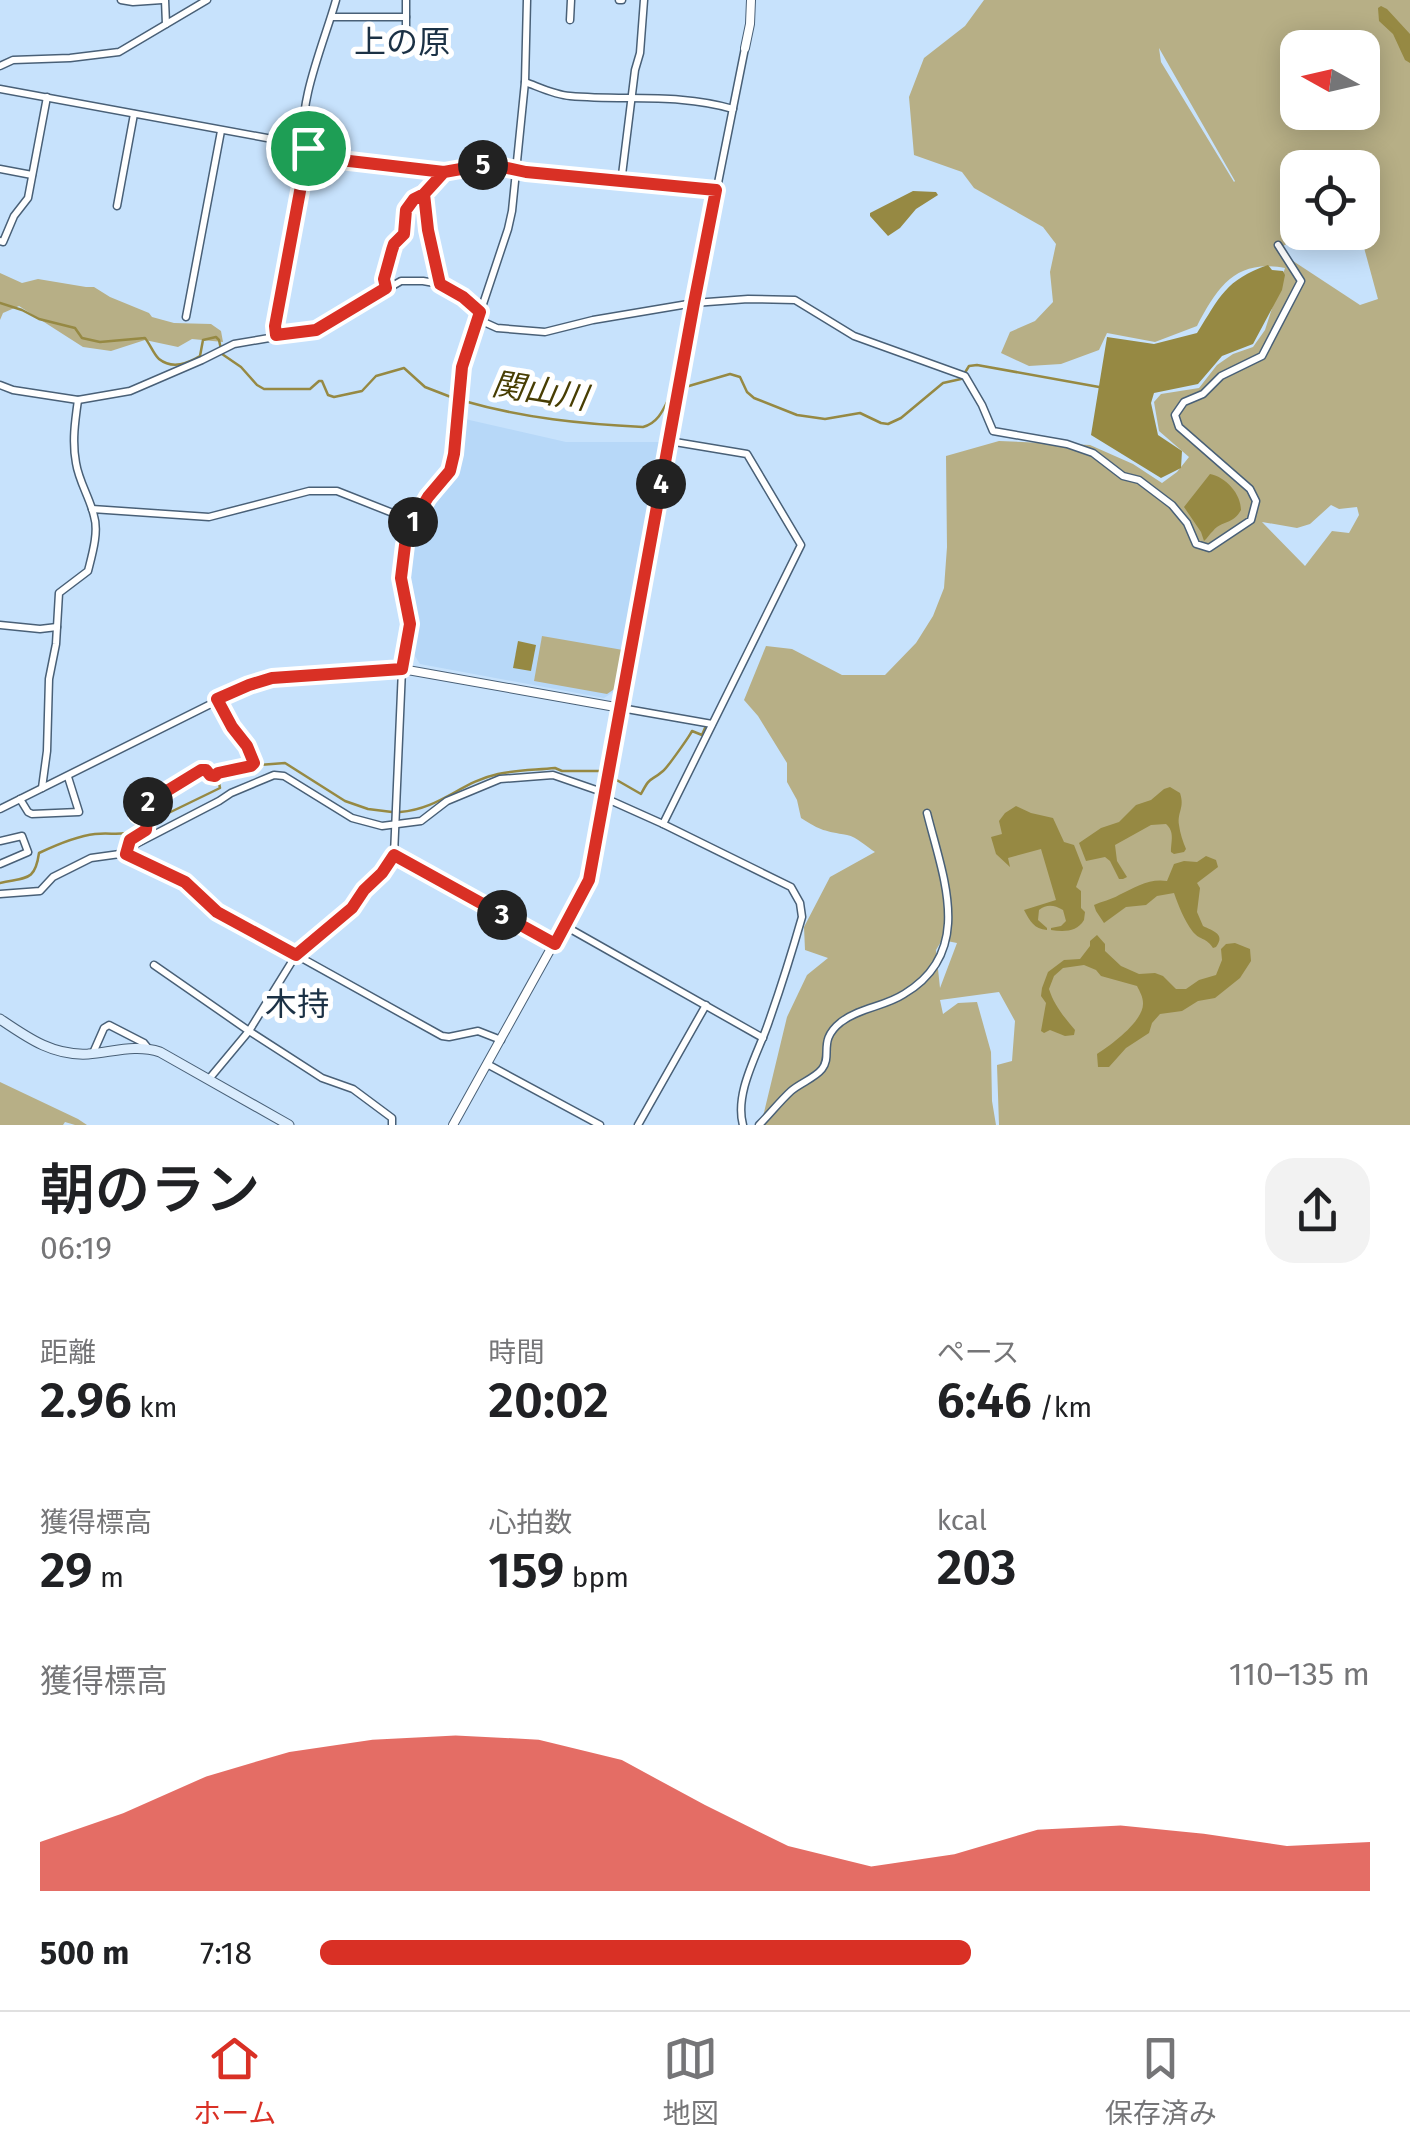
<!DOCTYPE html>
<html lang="ja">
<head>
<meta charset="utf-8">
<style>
	:root { --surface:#fff; --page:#f2f2f2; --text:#202124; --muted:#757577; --line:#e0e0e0; --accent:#d93025 }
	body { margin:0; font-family:"Fira Sans","Noto Sans JP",sans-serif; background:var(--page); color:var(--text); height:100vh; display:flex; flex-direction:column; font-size:38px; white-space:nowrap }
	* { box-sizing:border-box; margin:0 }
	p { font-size:32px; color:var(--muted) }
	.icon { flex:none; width:55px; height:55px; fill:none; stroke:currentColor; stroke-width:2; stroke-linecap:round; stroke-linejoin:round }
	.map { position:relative; height:1125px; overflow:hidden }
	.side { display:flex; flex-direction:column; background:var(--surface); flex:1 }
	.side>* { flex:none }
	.needle { width:65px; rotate:278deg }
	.tools { position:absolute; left:1280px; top:30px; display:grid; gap:20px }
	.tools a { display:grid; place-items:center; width:100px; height:100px; border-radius:20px; background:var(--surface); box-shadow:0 5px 25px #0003; font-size:50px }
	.pin { position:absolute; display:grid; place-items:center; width:85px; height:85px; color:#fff; margin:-42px; border:5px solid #fff; border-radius:50%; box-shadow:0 2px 10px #0007 }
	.km { position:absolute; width:50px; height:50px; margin:-25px; border-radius:50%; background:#222; color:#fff; font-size:28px; line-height:50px; text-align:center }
	.round { display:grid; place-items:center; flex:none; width:105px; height:105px; border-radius:30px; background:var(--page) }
	.overview { display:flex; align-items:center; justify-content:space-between; height:170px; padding:0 40px }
	h1 { font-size:55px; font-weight:600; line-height:75px }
	.figures { display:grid; grid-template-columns:repeat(3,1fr); gap:15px; height:170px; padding:10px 40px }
	.figures div { display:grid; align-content:center }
	.figures b { font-size:50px; font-weight:600 }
	.figures small { font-size:28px; font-weight:400 }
	.figures p { font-size:28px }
	.chart { height:280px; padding:20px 40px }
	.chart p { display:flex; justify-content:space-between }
	.chart svg { width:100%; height:180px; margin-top:10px; fill:var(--accent); opacity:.7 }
	ul { padding:0 40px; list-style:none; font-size:32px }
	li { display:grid; grid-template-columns:160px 120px 1fr; align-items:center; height:75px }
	li i { height:25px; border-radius:12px; background:var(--accent) }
	.tabs { display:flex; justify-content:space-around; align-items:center; height:140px; border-top:2px solid var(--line); background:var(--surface); font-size:28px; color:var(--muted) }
	.tabs a { display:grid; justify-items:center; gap:5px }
	.tabs .selected { color:var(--accent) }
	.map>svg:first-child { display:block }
</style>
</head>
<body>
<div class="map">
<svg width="1410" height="1125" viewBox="0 0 1410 1125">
	<rect width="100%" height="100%" fill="#c7e2fc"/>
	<polygon fill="#b7d8f8" points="465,419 566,442 663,442 618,689 604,698 420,664 413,653 415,618 409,577 413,549 424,519 450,485 458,467"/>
	<g fill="#b7af86" fill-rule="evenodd">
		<path d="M984,0H1410V1125H999L997,1065L1012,1061L1015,1021L999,992L940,1000L943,1014L958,1003L977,1002L991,1052L992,1101L996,1125H761L787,1017L807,975L828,958L805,950L804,927L830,877L875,852C867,847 857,837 847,835C825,831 821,831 801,818L797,800L787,782V763L758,716L744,700L766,646L792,649L842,675H885L916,643L933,616L944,588L947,547L946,456L999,441L1090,445L1133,464L1162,483L1177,472L1189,457L1159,431L1154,402L1161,394L1199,388L1217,365L1233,354L1253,347L1265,330L1285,268C1236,259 1218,286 1197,326L1155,342L1107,333L1099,350L1061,364L1029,366L1001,353L1010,332L1035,321L1053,302L1050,272L1056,244L1043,227L974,188L962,172L914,155L909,97L924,58L965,26ZM1159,48L1235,181L1234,182L1161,62ZM1298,48H1362V112H1298ZM1298,168H1362V232L1360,233L1378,299L1360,305L1290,259L1280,248L1306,232H1298ZM1331,505L1339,509L1357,507L1359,515L1349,533L1332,531L1305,566L1262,522L1297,528L1310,524ZM942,940L957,943L940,988L936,950Z"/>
		<polygon points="0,273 22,283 38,279 86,287 94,287 110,297 149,313 152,317 174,323 211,324 221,331 223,342 192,339 178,347 145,340 111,351 83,347 19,306 3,313 0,320"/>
		<polygon points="542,636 623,650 616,688 607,694 534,681"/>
		<polygon points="0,1082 78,1119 87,1125 75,1125 65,1122 63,1125 0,1125"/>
	</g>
	<g fill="#968943">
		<polygon points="1381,6 1387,9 1410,34 1410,63 1405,60 1393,34 1379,21 1378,8"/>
		<polygon points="913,191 936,192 938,195 916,209 900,228 888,236 870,216 870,213"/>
		<path d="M1268,265L1272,270L1283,271L1285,275L1282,290L1253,344L1222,356L1198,384L1154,393L1151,403L1158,435L1182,451L1181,468L1161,478L1091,435L1107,337L1154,344L1197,333C1220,297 1225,280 1268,265Z"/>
		<path d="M1210,474C1226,477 1241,494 1241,510C1233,525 1222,520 1213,531C1209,534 1208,538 1204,541L1201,532L1184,507Z"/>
		<polygon points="518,641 536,645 531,671 513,668"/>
		<path d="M1170,787L1180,793C1185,808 1177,812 1179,825C1180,833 1183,842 1186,849L1184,852L1174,854L1171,852C1171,841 1175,832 1166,824L1151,825L1115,845L1117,861L1127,877L1123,879H1119L1110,861L1105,857L1086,861L1079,843L1101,828L1119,822L1136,805L1151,800L1164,789Z"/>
		<path d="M1016,806L1031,813L1053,818L1064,842L1074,845L1083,868L1076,887L1081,891V908L1085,912L1084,920C1077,932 1064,932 1051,930V928L1061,926L1066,921L1063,910C1054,905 1047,904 1039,910L1038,920L1047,928V930C1034,929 1030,921 1024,910L1056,900L1041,849L1008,858L1010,867L996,854L991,837L1002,834L999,821L1005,813Z"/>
		<path d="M1206,856L1216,860L1218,867L1197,883L1200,888L1197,912L1203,926C1213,931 1226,934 1216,947L1213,948C1206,937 1201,941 1193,932C1184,920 1179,907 1174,893L1157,896L1146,905L1126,907L1104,923L1096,911L1094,905C1102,901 1111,900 1119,895C1135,887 1150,878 1167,881L1174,864L1184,861L1197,862Z"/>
		<path d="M1097,935L1105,944V951L1121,966L1139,974L1155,973L1163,976L1176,989H1186L1199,980L1216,975L1222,960L1221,949L1226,944L1235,943L1250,949L1251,961L1240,978L1215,998L1198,1001L1182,1011L1160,1014L1152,1023L1149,1033L1126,1048L1109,1067H1098L1097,1054C1111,1045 1144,1021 1143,1003C1143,997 1140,992 1137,986L1101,976L1096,970L1084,965L1063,968L1054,976L1049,989C1054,1005 1064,1017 1075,1030L1074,1035L1065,1036L1050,1030L1044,1033L1041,1031L1046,1003L1041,996L1042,988L1048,972L1064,960L1080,959L1090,946V941Z"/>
	</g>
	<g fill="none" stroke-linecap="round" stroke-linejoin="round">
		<g stroke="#968943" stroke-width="2.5">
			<path d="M0,303L22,310L39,319L75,328L82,338L100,342L145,338C150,344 154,355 159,359C173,370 188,363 200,356L203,340L216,337L219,340L222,354L241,367L257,385L264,389H310L319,381H322L328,395L334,397L362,391L376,376L404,368L425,387L456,399"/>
			<polyline points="682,388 730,374 740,377 747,392 754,398 797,415 825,419 860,413 881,423 888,424 901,418 943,383 961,379 969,366 977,365 1099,387"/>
			<path d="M464,401C523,418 582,424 643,427C659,423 664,408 671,394L675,391"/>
			<polyline points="239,771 259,765 285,763 345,801 368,809 392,812"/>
			<path d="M400,812C440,809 461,782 498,774C516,770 536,770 555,768L562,771H601L641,794C651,775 649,783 663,771C667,768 689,737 692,731L702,735L705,728"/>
			<polyline points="150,822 220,788 218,778"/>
			<path d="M0,883C26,877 35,882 39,853C56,845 76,836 95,834C116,832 123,838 143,826"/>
		</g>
		<defs>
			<g id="minor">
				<polyline points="121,0 133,2 162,0"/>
				<polyline points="165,0 166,24"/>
				<polyline points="619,0 622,0"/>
				<polyline points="332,17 406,17"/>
				<polyline points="570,20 571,0"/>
				<polyline points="406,28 406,0"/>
				<polyline points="0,66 13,60 70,58 119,52 207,0"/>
				<path d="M525,82C539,87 555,95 570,96C626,101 678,93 733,109"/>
				<polyline points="0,89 305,145 332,159 362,164 445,172 489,163 526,172 716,190"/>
				<path d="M305,145C296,106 325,40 336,0"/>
				<polyline points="0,169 32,175"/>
				<polyline points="621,183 635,70 640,53 644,0"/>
				<polyline points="423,194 440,284"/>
				<polyline points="117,206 134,114"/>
				<polyline points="0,241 3,242 14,216 28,198 47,97"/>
				<path d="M386,288C382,269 392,251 401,236C408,224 402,209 414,199C424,190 435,182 445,172"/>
				<polyline points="186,317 221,131"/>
				<polyline points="477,319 497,328 545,332 593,320 694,303 748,299 795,300 854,336 965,376 982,405 993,431 1067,444 1093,453 1123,476 1139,480 1172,505 1187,523 1196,544 1209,548 1251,520 1256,501 1250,489 1179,427 1175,415 1184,402 1203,394 1221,376 1262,356 1301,281 1278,245"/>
				<polyline points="276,335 275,326 309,148"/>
				<polyline points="0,385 13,390 78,400 130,391 202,360 234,344 316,330 401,281 423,281 440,284 463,297 480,312"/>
				<polyline points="677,399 694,303 745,48"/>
				<polyline points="459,406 462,367 508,229 512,211 525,82 527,0"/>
				<polyline points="92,509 209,517 309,491 337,491 413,521"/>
				<polyline points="0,625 40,629 57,627"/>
				<polyline points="621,708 712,724"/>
				<path d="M42,788L47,751L49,679L56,644L59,593L88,571C92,555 99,532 94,516C90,498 79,482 76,463C72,442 75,421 78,400"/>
				<path d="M605,798L663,824L791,887L800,903L802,917C792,952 781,987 769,1021C759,1052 734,1092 743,1125"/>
				<polyline points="20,799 28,812 32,814 79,812 68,777"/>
				<polyline points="0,809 249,685 273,678 402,669 394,855 382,873 370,883 352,908 296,955 249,1031 209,1079"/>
				<polyline points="663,824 801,545 747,454 669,441"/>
				<polyline points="0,841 22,836 28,852 0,864"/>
				<polyline points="129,848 130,840 146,830 147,820 138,815 139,807 201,770 206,770 210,775 215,776 254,763 247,746 231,727 217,699"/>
				<polyline points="127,853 134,845 219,801 231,793 274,775 284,776 352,818 382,826 421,821 447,801 500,779 553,775 605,793"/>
				<polyline points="394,855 555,944"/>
				<polyline points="0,894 40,891 53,877 91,858 127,853 185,883 217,911 442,1036 449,1037 478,1031 501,1040"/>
				<polyline points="565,926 763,1038"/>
				<polyline points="154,965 249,1031 322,1078 353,1089 392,1118 392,1125"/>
				<polyline points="93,1053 104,1028 109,1025 144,1043 148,1048"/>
				<polyline points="487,1064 600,1125"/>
				<polyline points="638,1125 706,1005"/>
				<path d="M759,1125C770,1114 780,1101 791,1091C800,1083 815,1078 822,1069C833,1055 817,1041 841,1022C861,1007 884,1007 904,994C975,952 943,877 927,813"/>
			</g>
			<g id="tertiary">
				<polyline points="745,48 750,24 751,0"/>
				<polyline points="459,406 454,453 449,471 428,497 413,521 405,545 401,578 410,624 402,669 621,708"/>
				<polyline points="453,1125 589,880 677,399"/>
			</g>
			<path id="secondary" d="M0,1019C28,1038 53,1056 88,1054C113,1052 136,1044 160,1052L289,1125"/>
		</defs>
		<use href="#minor" stroke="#496077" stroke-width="9"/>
		<use href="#tertiary" stroke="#496077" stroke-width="10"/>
		<use href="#secondary" stroke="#496077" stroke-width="11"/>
		<use href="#minor" stroke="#fff" stroke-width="6"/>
		<use href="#tertiary" stroke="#fff" stroke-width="8"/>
		<use href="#secondary" stroke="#daecfd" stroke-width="9"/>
	</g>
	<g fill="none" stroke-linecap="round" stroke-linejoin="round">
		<defs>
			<polyline id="route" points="308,148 332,159 444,172 424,194 428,230 440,284 463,297 480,312 462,367 454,454 450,471 428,497 414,521 405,545 401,578 410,624 402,669 272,678 249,685 217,699 232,727 247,746 254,763 251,766 218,773 215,776 210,775 206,770 201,770 139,808 138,815 147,820 146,830 130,840 126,854 185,882 217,912 296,955 352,908 364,890 382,873 394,855 555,944 589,880 694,303 716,190 526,172 489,164 444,172 424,194 414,199 406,210 404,234 394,244 392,250 384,279 386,288 316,330 276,335 275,326 308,148"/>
		</defs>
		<use href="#route" stroke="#fff" stroke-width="20"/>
		<use href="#route" stroke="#d93025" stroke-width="12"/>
	</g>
	<g text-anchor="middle" stroke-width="10" stroke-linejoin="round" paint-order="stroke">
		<g font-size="32" fill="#1b3145" stroke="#fff">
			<text x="402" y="53">上の原</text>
			<text x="297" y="1015">木持</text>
		</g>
		<g font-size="32" font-style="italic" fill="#483e03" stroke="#fff">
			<text transform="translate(540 391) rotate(9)" y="11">関山川</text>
		</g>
	</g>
</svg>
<div class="tools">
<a><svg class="needle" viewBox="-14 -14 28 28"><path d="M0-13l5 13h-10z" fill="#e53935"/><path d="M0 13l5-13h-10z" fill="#757577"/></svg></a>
<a><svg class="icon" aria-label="locate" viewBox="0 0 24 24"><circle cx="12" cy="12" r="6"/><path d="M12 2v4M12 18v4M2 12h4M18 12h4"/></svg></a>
</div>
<div class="pin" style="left:308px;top:148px;background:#1e9e55"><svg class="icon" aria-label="arrive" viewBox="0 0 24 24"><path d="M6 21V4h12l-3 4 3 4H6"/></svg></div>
<b class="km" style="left:413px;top:522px">1</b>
<b class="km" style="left:148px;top:802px">2</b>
<b class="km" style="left:502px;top:915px">3</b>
<b class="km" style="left:661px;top:484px">4</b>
<b class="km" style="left:483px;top:165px">5</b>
</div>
<section class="side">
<div class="overview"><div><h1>朝のラン</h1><p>06:19</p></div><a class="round"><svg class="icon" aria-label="share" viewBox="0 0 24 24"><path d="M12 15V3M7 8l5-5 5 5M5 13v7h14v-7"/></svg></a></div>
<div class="figures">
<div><p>距離</p><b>2.96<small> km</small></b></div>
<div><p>時間</p><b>20:02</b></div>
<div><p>ペース</p><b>6:46<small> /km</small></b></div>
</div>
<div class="figures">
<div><p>獲得標高</p><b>29<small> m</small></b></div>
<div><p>心拍数</p><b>159<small> bpm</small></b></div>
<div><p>kcal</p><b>203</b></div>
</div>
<div class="chart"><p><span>獲得標高</span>110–135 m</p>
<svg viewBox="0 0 160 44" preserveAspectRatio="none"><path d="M0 44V32L10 25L20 16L30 10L40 7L50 6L60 7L70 12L80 23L90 33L100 38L110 35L120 29L130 28L140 30L150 33L160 32V44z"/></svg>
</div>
<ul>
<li><b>500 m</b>7:18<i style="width:62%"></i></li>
</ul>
</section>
<nav class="tabs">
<a class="selected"><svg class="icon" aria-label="home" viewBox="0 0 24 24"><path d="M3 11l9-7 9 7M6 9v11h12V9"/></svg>ホーム</a>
<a><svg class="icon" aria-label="map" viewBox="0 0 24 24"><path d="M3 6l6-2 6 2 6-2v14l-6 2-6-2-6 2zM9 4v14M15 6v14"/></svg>地図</a>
<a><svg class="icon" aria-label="saved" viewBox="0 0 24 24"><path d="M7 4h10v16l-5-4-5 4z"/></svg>保存済み</a>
</nav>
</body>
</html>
